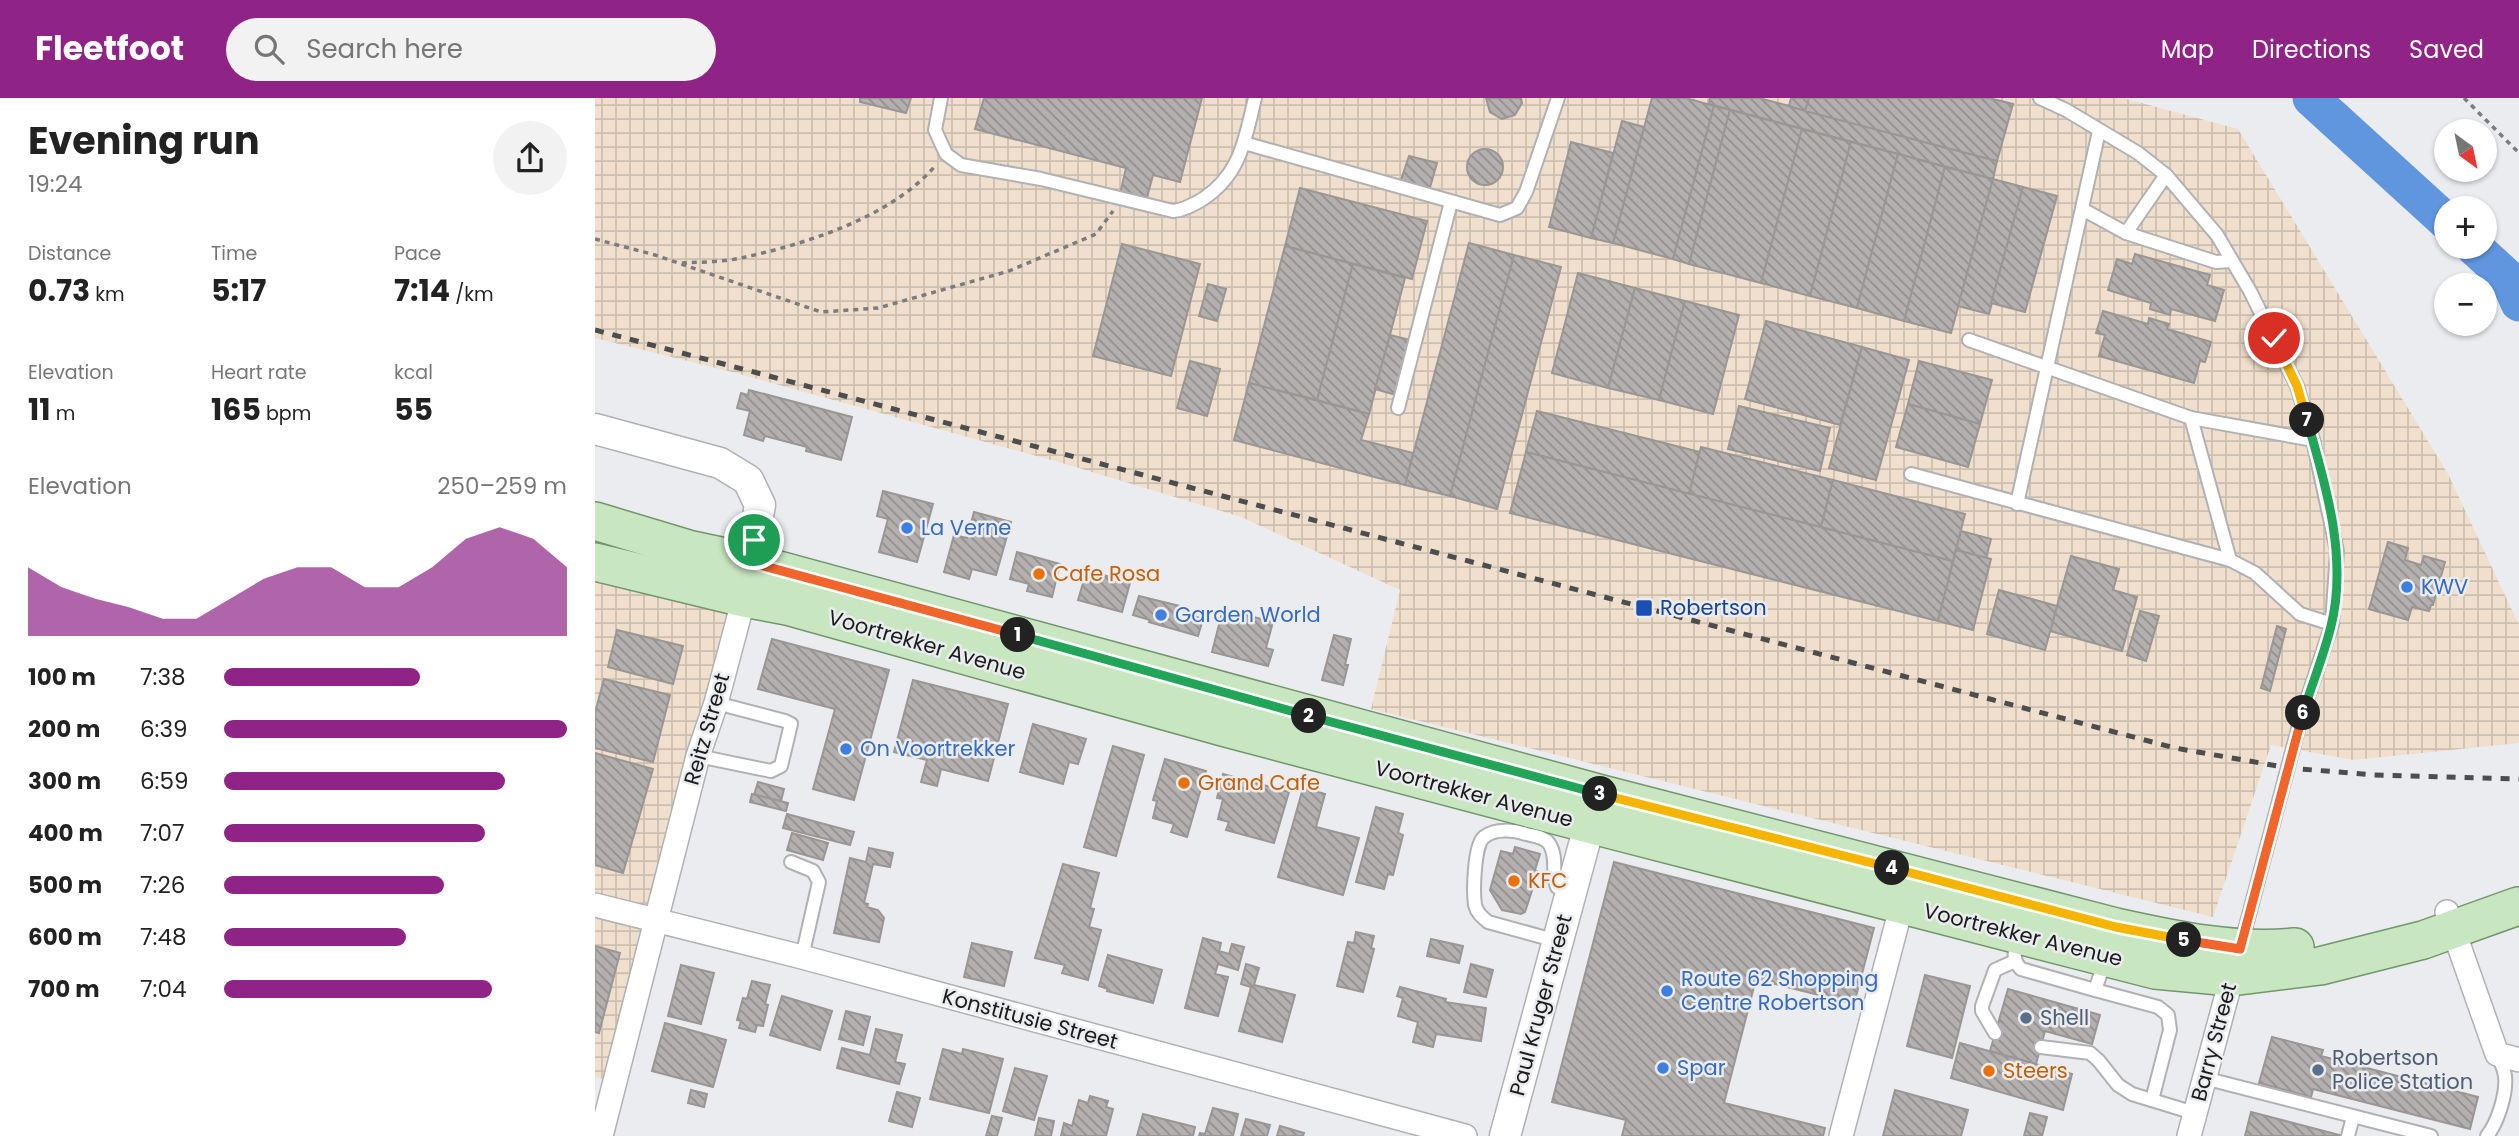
<!DOCTYPE html>
<html lang="en">
<head>
<meta charset="utf-8">
<style>
	:root { --surface:#fff; --page:#f2f2f2; --text:#222; --muted:#767676; --accent:#8f2386 }
	body { margin:0; font-family:Poppins,sans-serif; background:var(--page); color:var(--text); height:100vh; display:flex; flex-direction:column; font-size:26px; white-space:nowrap }
	* { box-sizing:border-box; margin:0 }
	p { font-size:23px; color:var(--muted) }
	.icon { flex:none; width:38px; height:38px; fill:none; stroke:currentColor; stroke-width:2; stroke-linecap:round; stroke-linejoin:round }
	.map { position:relative; flex:1; overflow:hidden }
	.panel { display:flex; flex-direction:column; background:var(--surface); width:595px }
	.panel>* { flex:none }
	.needle { width:46px; rotate:147deg }
	.controls { position:absolute; left:1839px; top:21px; display:grid; gap:14px }
	.controls a { display:grid; place-items:center; width:63px; height:63px; border-radius:50%; background:var(--surface); box-shadow:0 2px 5px #0004; font-size:35px }
	.pin { position:absolute; display:grid; place-items:center; width:60px; height:60px; color:#fff; margin:-30px; border:4px solid #fff; border-radius:50%; box-shadow:0 2px 7px #0007 }
	.km { position:absolute; width:35px; height:35px; margin:-18px; border-radius:50%; background:#222; color:#fff; font-size:19px; line-height:35px; text-align:center }
	.round { display:grid; place-items:center; flex:none; width:74px; height:74px; border-radius:37px; background:var(--page) }
	.overview { display:flex; align-items:center; justify-content:space-between; height:119px; padding:0 28px }
	h1 { font-size:38px; font-weight:700; line-height:52px }
	.figures { display:grid; grid-template-columns:repeat(3,1fr); gap:10px; height:119px; padding:7px 28px }
	.figures div { display:grid; align-content:center }
	.figures b { font-size:30px; font-weight:700 }
	.figures small { font-size:19px; font-weight:400 }
	.figures p { font-size:19px }
	.chart { height:196px; padding:14px 28px }
	.chart p { display:flex; justify-content:space-between }
	.chart svg { width:100%; height:126px; margin-top:7px; fill:var(--accent); opacity:.7 }
	ul { padding:0 28px; list-style:none; font-size:23px }
	li { display:grid; grid-template-columns:112px 84px 1fr; align-items:center; height:52px }
	li i { height:18px; border-radius:9px; background:var(--accent) }
	header { display:flex; align-items:center; gap:42px; box-sizing:border-box; height:98px; padding:0 35px; background:var(--accent); color:#fff }
	header strong { font-size:33px }
	nav { display:flex; gap:38px; margin-inline-start:auto; font-size:24px }
	.search { width:490px; height:63px; background:var(--page); display:flex; align-items:center; gap:18px; box-sizing:border-box; padding:0 24px; border-radius:38px; color:var(--muted); font-size:26px }
	main { display:flex; flex:1; min-height:0 }
	.map>svg:first-child { display:block }
</style>
</head>
<body>
<header>
<strong>Fleetfoot</strong>
<div class="search"><svg class="icon" aria-label="search" viewBox="0 0 24 24"><circle cx="10" cy="10" r="6"/><path d="M15 15l6 6"/></svg>Search here</div>
<nav><a>Map</a><a>Directions</a><a>Saved</a></nav>
</header>
<main>
<section class="panel">
<div class="overview"><div><h1>Evening run</h1><p>19:24</p></div><a class="round"><svg class="icon" aria-label="share" viewBox="0 0 24 24"><path d="M12 15V3M7 8l5-5 5 5M5 13v7h14v-7"/></svg></a></div>
<div class="figures">
<div><p>Distance</p><b>0.73<small> km</small></b></div>
<div><p>Time</p><b>5:17</b></div>
<div><p>Pace</p><b>7:14<small> /km</small></b></div>
</div>
<div class="figures">
<div><p>Elevation</p><b>11<small> m</small></b></div>
<div><p>Heart rate</p><b>165<small> bpm</small></b></div>
<div><p>kcal</p><b>55</b></div>
</div>
<div class="chart"><p><span>Elevation</span>250–259 m</p>
<svg viewBox="0 0 160 44" preserveAspectRatio="none"><path d="M0 44V20L10 27L20 31L30 34L40 38L50 38L60 31L70 24L80 20L90 20L100 27L110 27L120 20L130 10L140 6L150 10L160 20V44z"/></svg>
</div>
<ul>
<li><b>100 m</b>7:38<i style="width:57%"></i></li>
<li><b>200 m</b>6:39<i style="width:100%"></i></li>
<li><b>300 m</b>6:59<i style="width:82%"></i></li>
<li><b>400 m</b>7:07<i style="width:76%"></i></li>
<li><b>500 m</b>7:26<i style="width:64%"></i></li>
<li><b>600 m</b>7:48<i style="width:53%"></i></li>
<li><b>700 m</b>7:04<i style="width:78%"></i></li>
</ul>
</section>
<div class="map">
<svg width="1924" height="1038" viewBox="0 0 1924 1038">
	<defs>
		<pattern id="industrial-grid" width="8" height="8" patternUnits="userSpaceOnUse" patternTransform="scale(1.75)"><rect width="8" height="8" fill="#f0dfcd"/><path d="M0 4h8M4 0v8" fill="none" stroke="#cdbfaf"/></pattern>
		<pattern id="building-back-hatch" width="6" height="6" patternUnits="userSpaceOnUse" patternTransform="scale(1.75)"><rect width="6" height="6" fill="#b4b0af"/><path d="M-1 5l2 2M0 0l6 6M5-1l2 2" fill="none" stroke="#928e8e"/></pattern>
	</defs>
	<rect width="100%" height="100%" fill="#ebecef"/>
	<g fill="url(#industrial-grid)">
		<polygon points="0,0 1528,0 1643,31 1853,376 1924,527 1924,645 1758,662 1676,647 1618,819 776,611 805,492 646,419 474,367 137,274 0,240"/>
		<polygon points="0,480 137,516 12,982 0,979"/>
	</g>
	<g fill="none" stroke-linecap="round" stroke-linejoin="round">
		<g stroke="#6096de" stroke-width="37">
			<polyline points="1716,0 1852,124"/>
			<polyline points="1879,149 1913,180 1924,205"/>
		</g>
	</g>
	<g fill="url(#building-back-hatch)" stroke="#9a9694" stroke-width="2">
		<polygon points="265,0 316,0 311,15 265,4"/>
		<polygon points="389,0 607,0 585,84 558,77 551,103 525,96 531,70 380,31"/>
		<polygon points="891,0 926,0 927,5 920,17 907,21 895,14"/>
		<polygon points="1057,0 1091,0 1119,8 1078,161 1018,145"/>
		<polygon points="1115,0 1164,0 1402,63 1398,81 1114,6"/>
		<polygon points="1196,0 1214,0 1210,13 1194,8"/>
		<polygon points="1214,0 1394,0 1418,6 1402,63 1210,13"/>
		<polygon points="1119,8 1135,12 1094,166 1078,161"/>
		<polygon points="1135,12 1207,31 1166,185 1094,166"/>
		<polygon points="1027,23 1049,29 1018,145 996,140"/>
		<polygon points="1207,31 1256,44 1215,198 1166,185"/>
		<polygon points="976,44 1018,55 996,140 954,129"/>
		<polygon points="1256,44 1303,56 1262,210 1215,198"/>
		<circle cx="890" cy="69" r="18"/>
		<polygon points="1303,56 1350,69 1309,223 1262,210"/>
		<polygon points="814,58 842,65 834,93 805,85"/>
		<polygon points="1350,69 1398,81 1356,235 1309,223"/>
		<polygon points="1398,81 1428,89 1394,216 1363,208"/>
		<polygon points="1428,89 1462,98 1430,214 1396,205"/>
		<polygon points="705,90 832,123 817,181 690,148"/>
		<polygon points="874,145 919,157 855,398 810,387"/>
		<polygon points="527,146 605,166 576,278 498,258"/>
		<polygon points="690,148 758,166 722,302 654,285"/>
		<polygon points="1540,156 1615,177 1612,187 1629,192 1620,223 1576,211 1575,217 1555,211 1556,205 1513,192 1522,161 1537,166"/>
		<polygon points="919,157 966,169 902,411 855,398"/>
		<polygon points="758,166 810,180 774,316 722,302"/>
		<polygon points="983,175 1040,190 1013,290 957,275"/>
		<polygon points="613,186 631,191 622,223 604,218"/>
		<polygon points="1040,190 1090,203 1064,302 1013,290"/>
		<polygon points="1090,203 1144,217 1118,316 1064,302"/>
		<polygon points="1508,213 1553,226 1554,220 1574,226 1572,231 1616,244 1610,264 1605,263 1599,285 1504,258 1510,237 1501,235"/>
		<polygon points="1171,223 1267,249 1245,327 1150,301"/>
		<polygon points="795,237 815,242 801,297 780,291"/>
		<polygon points="1267,249 1314,262 1281,382 1234,370"/>
		<polygon points="595,263 625,271 612,318 582,310"/>
		<polygon points="1324,263 1397,282 1385,326 1313,306"/>
		<polygon points="654,285 774,316 766,342 818,355 810,387 639,342"/>
		<polygon points="154,292 257,319 246,362 211,353 212,349 170,338 168,343 149,337 155,313 142,310 146,295 153,297"/>
		<polygon points="1313,306 1385,326 1373,369 1301,349"/>
		<polygon points="1144,308 1235,330 1225,373 1133,351"/>
		<polygon points="942,313 1105,354 1094,396 931,354"/>
		<polygon points="1106,349 1238,382 1226,429 1094,396"/>
		<polygon points="931,354 1358,463 1343,523 915,415"/>
		<polygon points="1238,382 1370,416 1358,463 1226,429"/>
		<polygon points="288,393 338,406 322,464 284,454 293,421 282,418"/>
		<polygon points="379,414 416,424 401,477 377,471 374,481 349,474 359,437 372,440"/>
		<polygon points="1366,433 1396,441 1391,460 1361,452"/>
		<polygon points="1793,444 1813,450 1810,462 1826,467 1829,458 1850,464 1838,507 1836,507 1834,513 1817,509 1813,522 1774,511"/>
		<polygon points="1361,452 1396,461 1378,532 1343,523"/>
		<polygon points="422,454 465,466 457,499 432,493 434,486 415,481"/>
		<polygon points="1476,458 1524,471 1518,492 1542,499 1527,553 1455,533"/>
		<polygon points="492,472 535,485 527,514 483,502"/>
		<polygon points="1404,492 1462,508 1450,552 1392,536"/>
		<polygon points="544,498 589,509 588,515 608,521 603,538 554,524 555,522 538,517"/>
		<polygon points="628,511 678,524 671,550 678,552 673,568 617,554"/>
		<polygon points="1545,513 1564,518 1551,563 1532,557"/>
		<polygon points="1682,528 1691,531 1675,593 1666,590"/>
		<polygon points="22,532 88,548 78,586 13,569"/>
		<polygon points="739,537 756,541 750,567 753,567 748,587 727,582"/>
		<polygon points="177,541 294,572 259,702 218,691 240,611 163,591"/>
		<polygon points="9,581 75,597 58,664 0,650 0,615"/>
		<polygon points="318,582 413,606 393,683 346,671 342,688 326,684 332,662 299,654"/>
		<polygon points="438,626 491,641 483,666 474,664 468,686 425,674"/>
		<polygon points="518,648 549,657 521,758 489,749"/>
		<polygon points="0,655 58,671 28,775 0,767"/>
		<polygon points="570,661 611,673 592,739 576,734 579,726 558,720 562,703 558,702"/>
		<polygon points="628,676 694,694 679,745 631,732 634,724 623,721 628,701 622,700"/>
		<polygon points="163,684 189,691 186,703 159,697"/>
		<polygon points="708,690 730,696 721,729 764,740 748,797 683,779"/>
		<polygon points="157,696 193,705 191,713 155,704"/>
		<polygon points="781,709 808,716 803,735 808,737 798,777 793,776 789,791 761,784"/>
		<polygon points="192,716 259,734 255,747 188,730"/>
		<polygon points="197,735 233,745 228,762 192,752"/>
		<polygon points="920,749 945,756 940,772 943,774 930,814 926,816 907,812 895,792 906,753 918,756"/>
		<polygon points="274,750 298,755 295,769 278,766 269,805 273,806 272,809 283,812 289,820 284,844 239,835 255,760 271,764"/>
		<polygon points="1019,764 1279,830 1259,906 1161,881 1129,1005 1230,1030 1228,1038 1027,1038 1031,1022 957,1004"/>
		<polygon points="468,766 504,775 495,810 499,811 494,829 506,832 493,882 467,875 470,867 440,860"/>
		<polygon points="761,834 779,838 776,850 779,851 768,894 742,888 753,844 759,845"/>
		<polygon points="608,840 626,845 624,853 634,856 637,846 649,849 643,872 623,866 620,876 633,879 623,918 590,910"/>
		<polygon points="836,841 868,848 864,865 832,858"/>
		<polygon points="377,845 417,854 409,888 369,879"/>
		<polygon points="0,848 25,855 4,935 0,934"/>
		<polygon points="513,857 567,872 558,905 512,893 513,891 504,888"/>
		<polygon points="651,866 664,870 659,887 700,897 687,944 644,933 656,889 646,886"/>
		<polygon points="876,866 898,872 891,899 869,894"/>
		<polygon points="86,867 119,875 106,926 73,918"/>
		<polygon points="1330,877 1375,888 1357,960 1312,948"/>
		<polygon points="157,883 175,887 170,906 173,907 168,928 162,927 160,934 144,930 146,923 142,922 148,900 152,901"/>
		<polygon points="805,889 851,901 850,904 891,910 886,943 841,936 838,949 818,944 823,924 803,918 808,900 802,898"/>
		<polygon points="1413,891 1505,917 1497,946 1450,933 1441,966 1395,953"/>
		<polygon points="187,898 237,913 225,952 175,937"/>
		<polygon points="251,913 275,919 268,947 244,941"/>
		<polygon points="70,925 131,942 118,989 57,973"/>
		<polygon points="281,931 307,937 300,964 310,966 304,986 242,970 247,950 275,957"/>
		<polygon points="1677,939 1728,952 1726,958 1883,999 1875,1031 1718,991 1716,999 1664,985"/>
		<polygon points="1365,945 1477,976 1468,1012 1356,980"/>
		<polygon points="348,951 367,956 368,951 408,961 394,1015 335,1001"/>
		<polygon points="420,970 452,978 439,1022 408,1013"/>
		<polygon points="96,992 112,996 109,1009 93,1005"/>
		<polygon points="1300,992 1373,1012 1366,1038 1288,1038"/>
		<polygon points="302,994 325,1000 317,1029 294,1023"/>
		<polygon points="495,998 513,1003 511,1009 518,1011 511,1038 466,1038 469,1025 477,1028 484,1002 493,1005"/>
		<polygon points="618,1010 643,1016 638,1038 604,1038 605,1035 610,1036"/>
		<polygon points="1656,1014 1748,1038 1650,1038"/>
		<polygon points="1435,1015 1452,1019 1447,1038 1429,1038"/>
		<polygon points="548,1016 600,1029 598,1038 542,1038"/>
		<polygon points="397,1018 407,1020 402,1038 391,1038"/>
		<polygon points="444,1020 459,1023 456,1038 440,1038"/>
		<polygon points="651,1021 675,1027 672,1038 646,1038"/>
		<polygon points="685,1028 709,1035 708,1038 682,1038"/>
	</g>
	<g fill="none" stroke-linecap="round" stroke-linejoin="round">
		<defs>
			<g id="service">
				<path d="M346,0L340,32L351,56L366,67L446,81L578,113C589,112 598,107 608,101C646,76 650,41 660,0"/>
				<polyline points="1445,0 1471,12 1543,55 1571,77 1622,137 1655,193 1702,288 1718,342 1742,453 1737,526 1706,620 1646,847"/>
				<polyline points="649,45 905,117 922,110 931,94 963,0"/>
				<polyline points="1487,111 1531,135 1621,164 1636,163"/>
				<polyline points="1531,135 1571,77"/>
				<polyline points="1374,242 1596,320 1718,342"/>
				<polyline points="803,310 856,104"/>
				<polyline points="1596,320 1635,462"/>
				<polyline points="1316,376 1635,462 1660,475 1705,516 1737,526"/>
				<polyline points="1422,406 1504,33"/>
				<polyline points="103,658 176,673 186,668 196,626 190,623 121,605"/>
				<polyline points="196,764 218,773 224,784 207,859"/>
				<path d="M1423,839C1420,851 1416,861 1426,871L1500,892L1510,863"/>
				<path d="M962,843L893,824C887,819 882,815 880,807C878,793 879,747 889,739C900,730 920,732 931,736C940,738 951,739 955,747C963,761 956,775 962,789L976,792"/>
				<polyline points="1500,892 1563,909 1573,917 1575,932 1557,1002"/>
				<polyline points="1400,935 1387,913 1387,908 1400,872 1420,863"/>
				<polyline points="1446,949 1495,955 1504,963 1523,987 1537,996 1599,1015"/>
				<polyline points="1609,980 1836,1038"/>
				<polyline points="1753,1038 1758,1019"/>
				<path d="M1892,1038C1903,1024 1912,995 1910,978C1909,970 1905,963 1902,956"/>
			</g>
			<g id="minor">
				<polyline points="0,807 207,859 870,1038"/>
				<polyline points="1852,814 1902,956 1924,962"/>
				<polyline points="6,1038 103,658 121,605 149,500"/>
				<polyline points="1246,1038 1310,795"/>
				<polyline points="1594,1038 1640,867"/>
			</g>
			<g id="tertiary">
				<polyline points="0,331 125,365 153,382 165,407 151,484"/>
				<polyline points="910,1038 1000,706"/>
			</g>
			<g id="primary">
				<path d="M0,423L93,451L154,464L1003,695L1521,829C1580,842 1640,855 1700,849"/>
				<polyline points="0,464 149,500 192,508 631,630 994,726 1560,872 1636,879 1725,868 1828,842 1923,808"/>
			</g>
		</defs>
		<use href="#service" stroke="#b0b1b4" stroke-width="16"/>
		<use href="#minor" stroke="#b0b1b4" stroke-width="26"/>
		<use href="#tertiary" stroke="#b0b1b4" stroke-width="33"/>
		<use href="#primary" stroke="#73956c" stroke-width="40"/>
		<g stroke="#7b7c7e" stroke-width="3.5" stroke-dasharray="5 5" stroke-linecap="butt">
			<polyline points="1869,0 1924,55"/>
			<polyline points="0,141 60,157 226,214 283,210 414,173 501,136 518,113"/>
			<path d="M87,165C106,164 127,164 146,160C211,146 297,119 341,67"/>
		</g>
		<use href="#service" stroke="#fff" stroke-width="12"/>
		<use href="#minor" stroke="#fff" stroke-width="23"/>
		<use href="#tertiary" stroke="#fff" stroke-width="30"/>
		<use href="#primary" stroke="#c8e7c1" stroke-width="37"/>
		<polyline stroke="#4c4d4e" stroke-width="5" stroke-dasharray="9 9" stroke-linecap="butt" points="0,232 1580,650 1694,670 1779,677 1924,681"/>
	</g>
	<g fill="none" stroke-linecap="round" stroke-linejoin="round">
		<defs>
			<polyline id="split-1" points="159,442 154,464 423,537"/>
			<polyline id="split-2" points="423,537 714,618"/>
			<polyline id="split-3" points="714,618 1005,696"/>
			<polyline id="split-4" points="1005,696 1297,770"/>
			<polyline id="split-5" points="1297,770 1521,829 1589,842"/>
			<polyline id="split-6" points="1589,842 1645,851 1708,615"/>
			<path id="split-7" d="M1708,615C1717,586 1729,557 1736,528C1753,461 1731,387 1712,322"/>
			<polyline id="split-8" points="1679,240 1702,288 1712,322"/>
		</defs>
		<use href="#split-1" stroke="#fff" stroke-width="14"/>
		<use href="#split-2" stroke="#fff" stroke-width="14"/>
		<use href="#split-3" stroke="#fff" stroke-width="14"/>
		<use href="#split-4" stroke="#fff" stroke-width="14"/>
		<use href="#split-5" stroke="#fff" stroke-width="14"/>
		<use href="#split-6" stroke="#fff" stroke-width="14"/>
		<use href="#split-7" stroke="#fff" stroke-width="14"/>
		<use href="#split-8" stroke="#fff" stroke-width="14"/>
		<use href="#split-1" stroke="#f0652b" stroke-width="9"/>
		<use href="#split-2" stroke="#22a559" stroke-width="9"/>
		<use href="#split-3" stroke="#22a559" stroke-width="9"/>
		<use href="#split-4" stroke="#f5b400" stroke-width="9"/>
		<use href="#split-5" stroke="#f5b400" stroke-width="9"/>
		<use href="#split-6" stroke="#f0652b" stroke-width="9"/>
		<use href="#split-7" stroke="#22a559" stroke-width="9"/>
		<use href="#split-8" stroke="#f5b400" stroke-width="9"/>
	</g>
	<g fill="#3f7fe0" stroke="#ebecef" stroke-width="2.5">
		<circle cx="312" cy="430" r="7"/>
		<circle cx="1812" cy="489" r="7"/>
		<circle cx="566" cy="517" r="7"/>
		<circle cx="251" cy="651" r="7"/>
		<circle cx="1072" cy="893" r="7"/>
		<circle cx="1068" cy="970" r="7"/>
	</g>
	<g fill="#e8710a" stroke="#ebecef" stroke-width="2.5">
		<circle cx="444" cy="476" r="7"/>
		<circle cx="589" cy="685" r="7"/>
		<circle cx="919" cy="783" r="7"/>
		<circle cx="1394" cy="973" r="7"/>
	</g>
	<rect fill="#1a4fb4" stroke="#ebecef" stroke-width="2.5" x="1040" y="501" width="18" height="18" rx="3.5"/>
	<g fill="#5c6f8a" stroke="#ebecef" stroke-width="2.5">
		<circle cx="1431" cy="920" r="7"/>
		<circle cx="1723" cy="972" r="7"/>
	</g>
	<g text-anchor="middle" stroke-width="5" stroke-linejoin="round" paint-order="stroke">
		<g font-size="21" fill="#366cbe" stroke="#ebecef" text-anchor="start">
			<text x="326" y="437">La Verne</text>
			<text x="1826" y="496">KWV</text>
			<text x="580" y="524">Garden World</text>
			<text x="265" y="658">On Voortrekker</text>
			<text x="1086" y="888">Route 62 Shopping<tspan x="1086" dy="24">Centre Robertson</tspan></text>
			<text x="1082" y="977">Spar</text>
		</g>
		<g font-size="21" fill="#c56008" stroke="#ebecef" text-anchor="start">
			<text x="458" y="483">Cafe Rosa</text>
			<text x="603" y="692">Grand Cafe</text>
			<text x="933" y="790">KFC</text>
			<text x="1408" y="980">Steers</text>
		</g>
		<g font-size="21" fill="#164399" stroke="#ebecef" text-anchor="start">
			<text x="1065" y="517">Robertson</text>
		</g>
		<g font-size="21" fill="#1b1b1c" stroke="#ebecef">
			<text transform="translate(332 547) rotate(16)" y="7">Voortrekker Avenue</text>
			<text transform="translate(112 631) rotate(-74)" y="7">Reitz Street</text>
			<text transform="translate(879 696) rotate(15)" y="7">Voortrekker Avenue</text>
			<text transform="translate(1428 837) rotate(14)" y="7">Voortrekker Avenue</text>
			<text transform="translate(946 907) rotate(-75)" y="7">Paul Kruger Street</text>
			<text transform="translate(435 921) rotate(15)" y="7">Konstitusie Street</text>
			<text transform="translate(1619 944) rotate(-75)" y="7">Barry Street</text>
		</g>
		<g font-size="21" fill="#4e5e75" stroke="#ebecef" text-anchor="start">
			<text x="1445" y="927">Shell</text>
			<text x="1737" y="967">Robertson<tspan x="1737" dy="24">Police Station</tspan></text>
		</g>
	</g>
</svg>
<div class="controls">
<a><svg class="needle" viewBox="-14 -14 28 28"><path d="M0-13l5 13h-10z" fill="#e53935"/><path d="M0 13l5-13h-10z" fill="#767676"/></svg></a>
<a>+</a>
<a>−</a>
</div>
<div class="pin" style="left:159px;top:442px;background:#1e9e55"><svg class="icon" aria-label="arrive" viewBox="0 0 24 24"><path d="M6 21V4h12l-3 4 3 4H6"/></svg></div>
<div class="pin" style="left:1679px;top:240px;background:#d93025"><svg class="icon" aria-label="check" viewBox="0 0 24 24"><path d="M5 12l5 5 9-10"/></svg></div>
<b class="km" style="left:423px;top:537px">1</b>
<b class="km" style="left:714px;top:618px">2</b>
<b class="km" style="left:1005px;top:696px">3</b>
<b class="km" style="left:1297px;top:770px">4</b>
<b class="km" style="left:1589px;top:842px">5</b>
<b class="km" style="left:1708px;top:615px">6</b>
<b class="km" style="left:1712px;top:322px">7</b>
</div>
</main>
</body>
</html>
